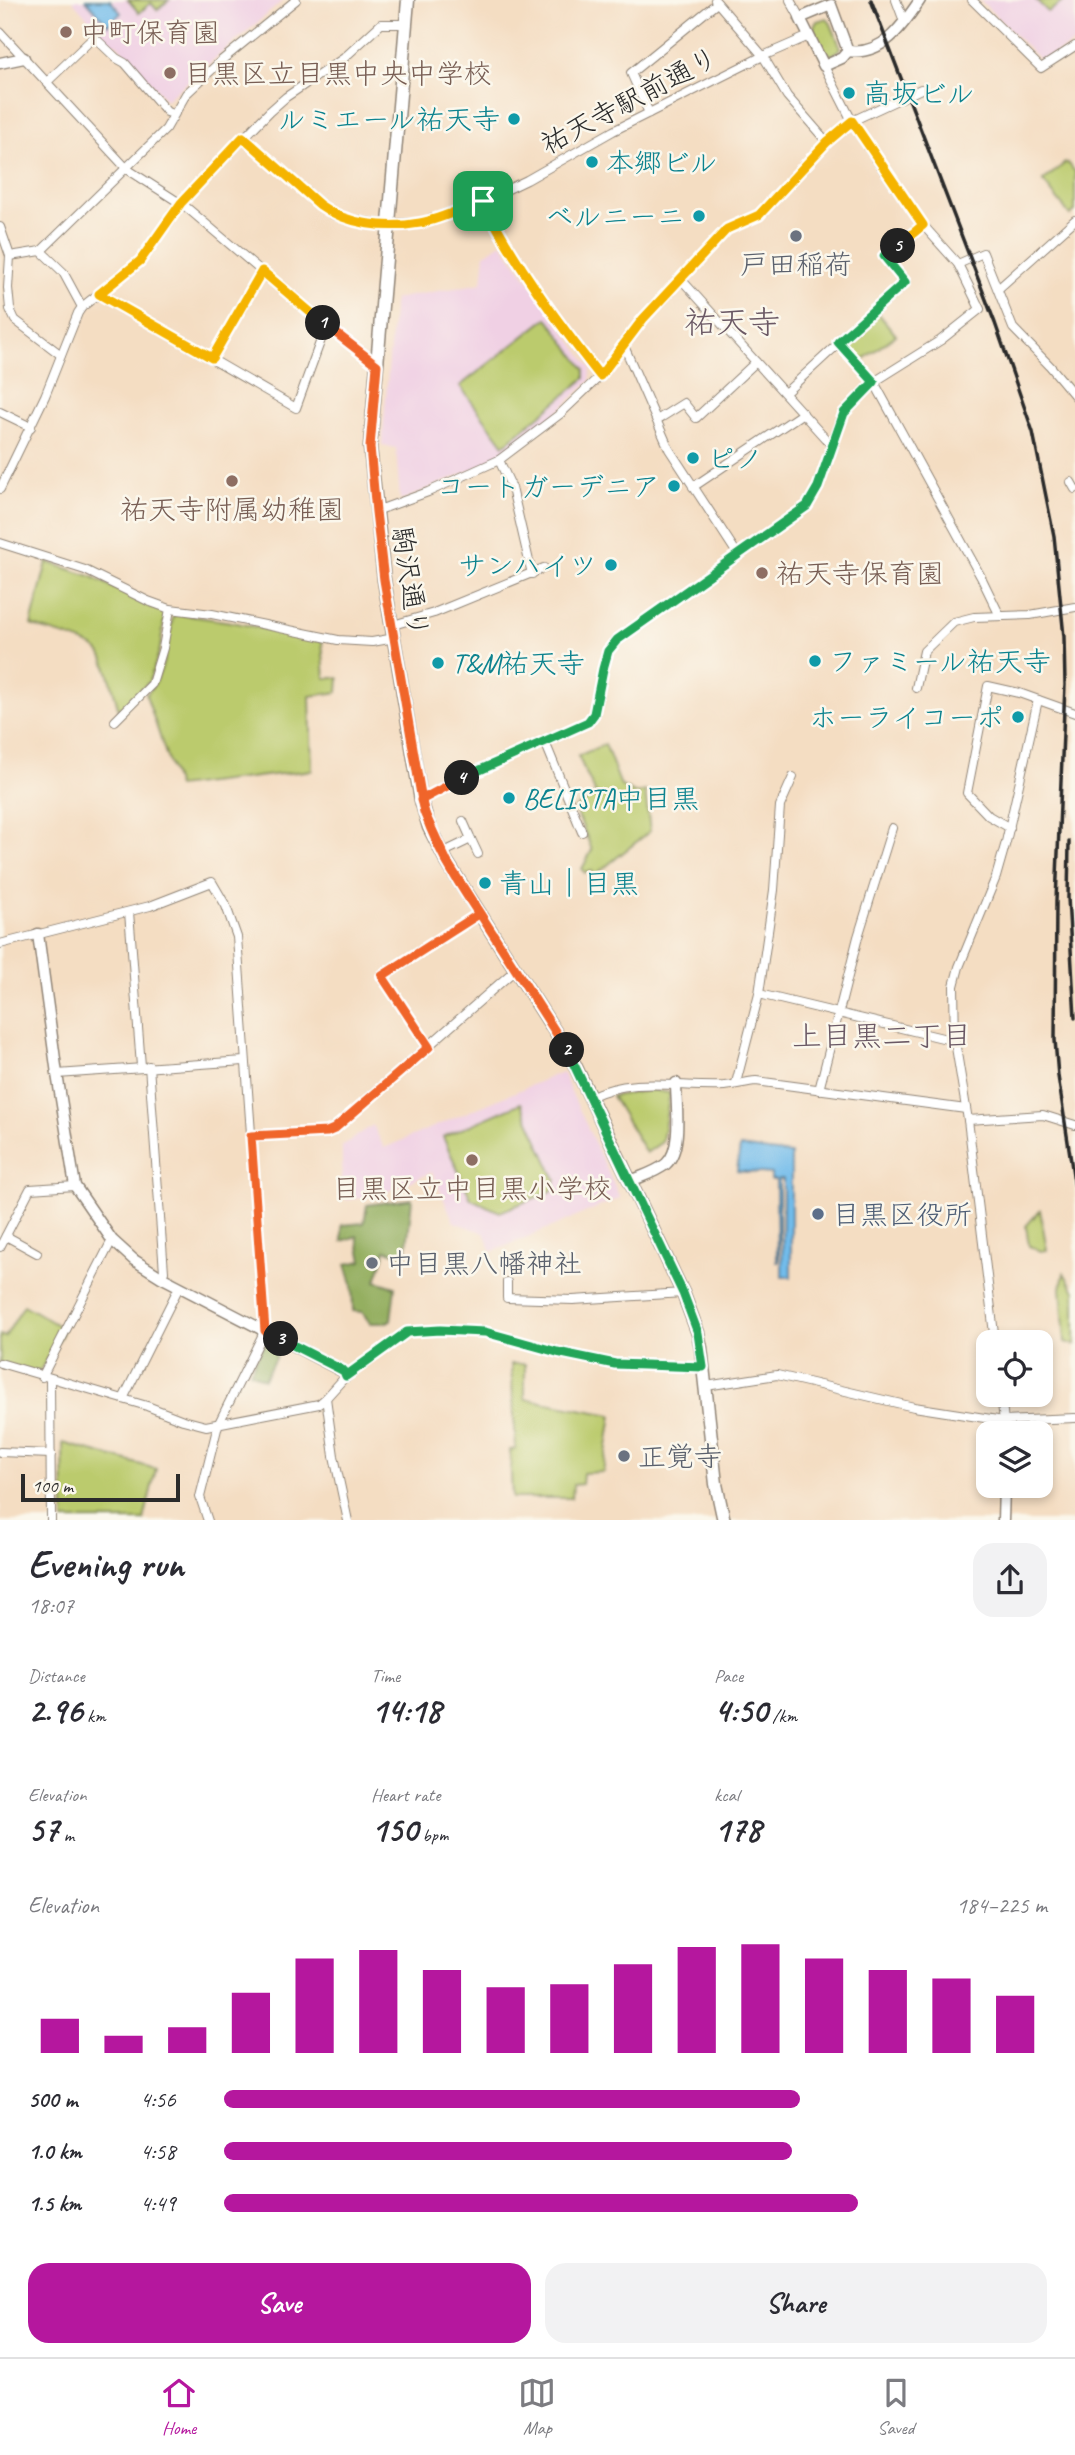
<!DOCTYPE html>
<html lang="en">
<head>
<meta charset="utf-8">
<style>
	:root { --surface:#fff; --page:#f2f2f3; --text:#2b2b33; --muted:#7c7c81; --line:#e1e1e2; --accent:#b5179e }
	body { margin:0; font-family:Caveat,"Klee One",sans-serif; background:var(--page); color:var(--text); height:100vh; display:flex; flex-direction:column; font-size:26px; white-space:nowrap }
	* { box-sizing:border-box; margin:0 }
	p { font-size:23px; color:var(--muted) }
	.icon { flex:none; width:38px; height:38px; fill:none; stroke:currentColor; stroke-width:2; stroke-linecap:round; stroke-linejoin:round }
	.map { position:relative; height:1520px; overflow:hidden }
	.drawer { display:flex; flex-direction:column; background:var(--surface); flex:1 }
	.drawer>* { flex:none }
	.fabs { position:absolute; left:976px; top:1330px; display:grid; gap:14px }
	.fabs a { display:grid; place-items:center; width:77px; height:77px; border-radius:14px; background:var(--surface); box-shadow:0 4px 10px #0003; font-size:35px }
	.scale { position:absolute; left:21px; bottom:18px; width:159px; box-sizing:border-box; padding-left:7px; border:4px solid #2b2b2b; border-top:0; font-size:19px; line-height:24px; white-space:nowrap; color:#2b2b2b; -webkit-text-stroke:5px #fbf7ec; paint-order:stroke }
	.pin { position:absolute; display:grid; place-items:center; width:60px; height:60px; color:#fff; margin:-30px; border-radius:14px; box-shadow:0 4px 10px #0006 }
	.km { position:absolute; width:35px; height:35px; margin:-18px; border-radius:50%; background:#222; color:#fff; font-size:19px; line-height:35px; text-align:center }
	.round { display:grid; place-items:center; flex:none; width:74px; height:74px; border-radius:21px; background:var(--page) }
	.head { display:flex; align-items:center; justify-content:space-between; height:119px; padding:0 28px }
	h1 { font-size:38px; font-weight:600; line-height:52px }
	.stats { display:grid; grid-template-columns:repeat(3,1fr); gap:10px; height:119px; padding:7px 28px }
	.stats div { display:grid; align-content:center }
	.stats b { font-size:35px; font-weight:600 }
	.stats small { font-size:19px; font-weight:400 }
	.stats p { font-size:19px }
	.chart { height:196px; padding:14px 28px }
	.chart p { display:flex; justify-content:space-between }
	.chart svg { width:100%; height:126px; margin-top:7px; stroke:var(--accent); stroke-width:6 }
	.action { display:flex; gap:14px; margin-top:auto; padding:14px 28px }
	.action a { flex:1; height:80px; border-radius:21px; background:var(--accent); color:#fff; font-size:28px; font-weight:600; line-height:80px; text-align:center }
	.action a+a { background:var(--page); color:var(--text) }
	ul { padding:0 28px; list-style:none; font-size:23px }
	li { display:grid; grid-template-columns:112px 84px 1fr; align-items:center; height:52px }
	li i { height:18px; border-radius:9px; background:var(--accent) }
	.tab-bar { display:flex; justify-content:space-around; align-items:center; height:98px; border-top:2px solid var(--line); background:var(--surface); font-size:19px; color:var(--muted) }
	.tab-bar a { display:grid; justify-items:center; gap:4px }
	.tab-bar .selected { color:var(--accent) }
	.map>svg:first-child { display:block }
</style>
</head>
<body>
<div class="map">
<svg width="1075" height="1521" viewBox="0 0 1075 1521">
	<rect width="100%" height="100%" fill="#fbf7ec"/>
	<filter id="ink" filterUnits="userSpaceOnUse"><feTurbulence type="fractalNoise" baseFrequency=".0143" numOctaves="2"/><feDisplacementMap in="SourceGraphic" scale="14" xChannelSelector="R" yChannelSelector="G"/><feConvolveMatrix kernelMatrix="1 2 1 2 8 2 1 2 1" color-interpolation-filters="sRGB"/></filter>
	<filter id="wash" filterUnits="userSpaceOnUse"><feTurbulence type="fractalNoise" baseFrequency=".00686" numOctaves="4" result="noise"/><feDisplacementMap in="SourceGraphic" scale="28" xChannelSelector="R" yChannelSelector="G"/><feGaussianBlur stdDeviation="1.57" result="paint"/><feColorMatrix in="noise" values="0 0 0 0 0 0 0 0 0 0 0 0 0 0 0 0 0 1.4 0 .05"/><feComposite in="paint" operator="in"/></filter>
	<g filter="url(#wash)">
		<rect width="100%" height="100%" fill="#f4ddc2"/>
		<g fill="#f0d0e4">
			<polygon points="72,0 284,0 166,100 116,43 112,46"/>
			<polygon points="980,0 1075,0 1075,42 1042,62"/>
			<polygon points="502,243 591,368 590,381 553,416 497,459 400,501 396,448 382,445 394,299 482,283 485,254"/>
			<polygon points="562,1072 620,1198 492,1252 484,1233 454,1222 432,1172 380,1195 348,1200 342,1198 342,1146 373,1125 384,1148"/>
		</g>
		<g fill="#bbcb6d" stroke="#737b4c" stroke-width="2">
			<polygon points="128,0 169,0 157,10 151,3 139,13"/>
			<polygon points="1036,0 1066,0 1048,12"/>
			<polygon points="827,18 831,24 841,48 832,56 825,53 813,28 817,21"/>
			<polygon points="1065,163 1069,164 1075,172 1075,211 1070,215 1043,181"/>
			<polygon points="878,313 896,335 861,361 844,343"/>
			<polygon points="547,318 585,369 585,378 504,445 460,386"/>
			<path d="M47,562L93,577L151,607L162,610L165,614L160,649L149,682L119,711C115,697 108,665 101,654C93,641 48,632 31,625Z"/>
			<path d="M176,614L232,622L322,641L325,678H339L338,692L310,696L312,770L177,787L146,695C165,674 168,643 173,616Z"/>
			<polygon points="605,744 621,786 636,794 645,791 650,831 595,875 592,871 585,873 582,869 592,850 575,808 596,794 578,756"/>
			<polygon points="653,1090 670,1093 662,1142 646,1153 612,1096"/>
			<polygon points="521,1103 556,1180 552,1191 500,1212 471,1199 443,1137"/>
			<polygon points="1040,1210 1047,1250 1041,1251 1029,1246 1026,1226"/>
			<polygon points="1064,1273 1075,1291 1075,1345 1065,1342 1061,1288"/>
			<polygon points="24,1305 61,1327 62,1334 41,1369 37,1372 0,1363 0,1335 5,1337"/>
			<polygon points="511,1364 525,1364 525,1399 612,1415 603,1472 583,1473 582,1484 573,1485 572,1498 512,1498 510,1450 516,1449"/>
			<polygon points="63,1443 156,1469 144,1520 64,1520"/>
		</g>
		<g fill="#94af60" stroke="#606d46" stroke-width="2">
			<polygon points="412,1199 406,1256 386,1250 376,1281 395,1287 391,1320 385,1323 370,1323 362,1312 353,1311 352,1284 346,1264 362,1261 357,1236 342,1241 342,1225 364,1223 367,1205"/>
			<polygon points="268,1340 281,1347 264,1379 250,1372 265,1341"/>
		</g>
		<g fill="#72bceb" stroke="#4e748b" stroke-width="2">
			<polygon points="86,0 110,0 121,13 108,25"/>
			<polygon points="740,1147 791,1154 791,1277 782,1277 783,1179 779,1179 779,1262 777,1262 776,1180 771,1180 771,1174 737,1171"/>
		</g>
	</g>
	<g filter="url(#ink)">
		<g fill="none" stroke-linecap="round" stroke-linejoin="round">
			<defs>
				<g id="minor">
					<polyline points="715,0 763,56 787,96 827,142"/>
					<polyline points="790,0 800,18"/>
					<polyline points="896,0 902,16 907,19"/>
					<polyline points="972,0 1041,68 1075,46"/>
					<polyline points="0,32 127,169 186,207 326,326 377,364"/>
					<polyline points="47,82 94,37 116,58 125,63 167,112 173,114"/>
					<polyline points="649,113 631,73 717,3"/>
					<polyline points="243,137 332,214 347,219 378,224 421,223 483,201 527,180 613,131 763,56 809,36"/>
					<path d="M483,201C515,264 556,320 600,376"/>
					<polyline points="0,227 10,256 8,288 10,309 15,320 61,355"/>
					<polyline points="41,251 63,272 82,307"/>
					<polyline points="10,256 41,251 166,129 186,94 222,60 296,0"/>
					<polyline points="958,264 983,253 1013,328 1050,366 1075,396"/>
					<polyline points="680,278 833,447"/>
					<polyline points="998,289 1075,220"/>
					<polyline points="99,294 296,408 326,326"/>
					<polyline points="838,342 874,382 981,577 1000,616"/>
					<polyline points="624,346 669,449 738,555"/>
					<polyline points="212,358 262,271"/>
					<polyline points="785,393 905,282 884,256 923,225"/>
					<polyline points="0,412 31,427"/>
					<polyline points="657,420 684,403 696,418 756,362"/>
					<polyline points="499,460 512,488 532,574"/>
					<polyline points="1071,482 1075,489"/>
					<polyline points="693,487 803,413"/>
					<polyline points="0,489 45,396 78,313 82,307 140,261 181,203 269,112 286,97 344,58 381,24 407,24"/>
					<polyline points="376,511 428,492 499,460 560,414 600,376 643,319 727,229 759,215 827,142 852,121 921,89"/>
					<polyline points="0,543 85,570 148,601 170,609 212,614 338,640 372,642 395,638"/>
					<polyline points="393,625 434,613 544,568"/>
					<polyline points="916,688 924,651 954,622 974,617 1030,615 1075,607"/>
					<polyline points="115,721 152,684 163,648 170,609"/>
					<polyline points="545,742 582,832"/>
					<polyline points="421,800 450,783 588,722 594,714 603,669 608,651 617,640 807,506 818,487 844,413 874,382 941,340 980,309 958,264 923,225 881,166 852,121 824,66"/>
					<polyline points="1010,828 989,816 967,793 988,686 1019,693 1075,713"/>
					<polyline points="471,839 478,854"/>
					<polyline points="442,853 471,839 463,821"/>
					<polyline points="129,912 141,1066"/>
					<polyline points="0,944 150,906 212,882 226,906 237,937 265,1330 218,1425 200,1497 208,1521"/>
					<polyline points="759,994 955,1041"/>
					<polyline points="429,1047 382,976 479,914"/>
					<polyline points="149,1066 164,1272 161,1277"/>
					<polyline points="57,1074 244,1061"/>
					<polyline points="736,1083 759,994 774,890 780,806 793,777"/>
					<polyline points="819,1090 858,937 892,828"/>
					<path d="M590,1097C633,1076 679,1088 724,1086C735,1085 746,1082 756,1081L966,1109"/>
					<polyline points="968,1120 1043,1115 1075,1125"/>
					<polyline points="251,1136 327,1132 334,1129 515,970"/>
					<polyline points="6,1236 37,1253"/>
					<polyline points="0,1247 30,1189 75,1186"/>
					<polyline points="507,1282 507,1298 573,1300 683,1293"/>
					<polyline points="995,1342 968,1120 955,1041 954,986 959,967 996,877 1006,842 1038,700"/>
					<polyline points="0,1363 147,1406 183,1420 206,1426 319,1404 326,1398 334,1456 348,1521"/>
					<polyline points="42,1377 112,1240"/>
					<polyline points="50,1379 51,1521"/>
					<polyline points="706,1386 777,1375 914,1407 1004,1421 1075,1418"/>
					<polyline points="1001,1395 1004,1421"/>
					<polyline points="326,1398 346,1376 407,1332 440,1330 485,1332 557,1352 615,1364 703,1367"/>
					<polyline points="123,1399 179,1287"/>
					<polyline points="0,1452 51,1454"/>
				</g>
				<g id="tertiary">
					<polygon points="831,5 848,51 842,58 824,66 800,18"/>
					<path d="M848,51C883,56 903,25 920,0"/>
					<polyline points="0,63 24,58"/>
					<polyline points="38,934 57,1074 75,1186 112,1240 134,1260 161,1277 344,1372 346,1376"/>
					<path d="M631,1181C642,1176 656,1172 666,1164C683,1149 676,1105 676,1083"/>
					<polyline points="1004,1421 1005,1433"/>
					<polyline points="1003,1521 1004,1486"/>
				</g>
				<polyline id="secondary" points="408,0 370,447 384,580 421,800 429,827 447,862 570,1055 683,1293 698,1333 701,1348 716,1484 724,1521"/>
			</defs>
			<use href="#minor" stroke="#908476" stroke-width="10"/>
			<use href="#tertiary" stroke="#908476" stroke-width="13"/>
			<use href="#secondary" stroke="#908476" stroke-width="15"/>
			<use href="#minor" stroke="#fff" stroke-width="8"/>
			<use href="#tertiary" stroke="#fff" stroke-width="10"/>
			<use href="#secondary" stroke="#fff" stroke-width="12"/>
			<g stroke="#2b2b2b" stroke-width="3.5">
				<polyline points="871,0 995,323 1033,432 1054,536 1064,637 1065,685 1056,901 1055,1040 1058,1076 1075,1188"/>
				<polyline points="1069,842 1068,898 1075,1018"/>
			</g>
		</g>
	</g>
	<g fill="none" stroke-linecap="round" stroke-linejoin="round" filter="url(#ink)">
		<defs>
			<path id="split-1" d="M323,323L262,271L212,358L99,294L140,261L181,203L243,137L320,205C347,225 387,229 420,223C441,219 463,208 483,201"/>
			<polyline id="split-2" points="323,323 377,365 370,447 376,512 384,580 424,812 447,862 567,1050"/>
			<polyline id="split-3" points="281,1339 344,1371 346,1376 407,1332 440,1330 485,1332 557,1352 615,1364 703,1367 698,1333 683,1293 567,1050"/>
			<path id="split-4" d="M281,1339L265,1331L251,1136L327,1132L334,1129L429,1047L382,976L479,914C455,878 432,841 421,800L462,778"/>
			<polyline id="split-5" points="462,778 588,722 594,714 603,669 608,651 617,640 807,506 818,487 844,413 874,382 838,342 905,282 884,256 898,246"/>
			<path id="split-6" d="M483,201C515,264 556,320 600,376L643,319L727,229L759,215L827,142L852,121L923,225L898,246"/>
		</defs>
		<use href="#split-1" stroke="#fff" stroke-width="14"/>
		<use href="#split-2" stroke="#fff" stroke-width="14"/>
		<use href="#split-3" stroke="#fff" stroke-width="14"/>
		<use href="#split-4" stroke="#fff" stroke-width="14"/>
		<use href="#split-5" stroke="#fff" stroke-width="14"/>
		<use href="#split-6" stroke="#fff" stroke-width="14"/>
		<use href="#split-1" stroke="#f5b400" stroke-width="9"/>
		<use href="#split-2" stroke="#f0652b" stroke-width="9"/>
		<use href="#split-3" stroke="#22a559" stroke-width="9"/>
		<use href="#split-4" stroke="#f0652b" stroke-width="9"/>
		<use href="#split-5" stroke="#22a559" stroke-width="9"/>
		<use href="#split-6" stroke="#f5b400" stroke-width="9"/>
	</g>
	<g fill="#8d6e63" stroke="#fbf7ec" stroke-width="2.5">
		<circle cx="66" cy="32" r="7"/>
		<circle cx="170" cy="73" r="7"/>
		<circle cx="232" cy="481" r="7"/>
		<circle cx="762" cy="573" r="7"/>
		<circle cx="472" cy="1160" r="7"/>
	</g>
	<g fill="#0f9aa8" stroke="#fbf7ec" stroke-width="2.5">
		<circle cx="849" cy="93" r="7"/>
		<circle cx="514" cy="119" r="7"/>
		<circle cx="592" cy="162" r="7"/>
		<circle cx="699" cy="216" r="7"/>
		<circle cx="693" cy="458" r="7"/>
		<circle cx="674" cy="486" r="7"/>
		<circle cx="611" cy="565" r="7"/>
		<circle cx="815" cy="661" r="7"/>
		<circle cx="438" cy="663" r="7"/>
		<circle cx="1018" cy="717" r="7"/>
		<circle cx="509" cy="798" r="7"/>
		<circle cx="485" cy="883" r="7"/>
	</g>
	<g fill="#6b7280" stroke="#fbf7ec" stroke-width="2.5">
		<circle cx="796" cy="236" r="7"/>
		<circle cx="372" cy="1263" r="7"/>
		<circle cx="624" cy="1456" r="7"/>
	</g>
	<circle fill="#5c6f8a" stroke="#fbf7ec" stroke-width="2.5" cx="818" cy="1214" r="7"/>
	<g text-anchor="middle" stroke-width="5" stroke-linejoin="round" paint-order="stroke">
		<g font-size="28" fill="#785e54" stroke="#fbf7ec" text-anchor="start">
			<text x="80" y="42">中町保育園</text>
			<text x="184" y="83">目黒区立目黒中央中学校</text>
			<text x="232" y="519" text-anchor="middle">祐天寺附属幼稚園</text>
			<text x="776" y="583">祐天寺保育園</text>
			<text x="472" y="1198" text-anchor="middle">目黒区立中目黒小学校</text>
		</g>
		<g font-size="28" fill="#0d838f" stroke="#fbf7ec" text-anchor="start">
			<text x="863" y="103">高坂ビル</text>
			<text x="500" y="129" text-anchor="end">ルミエール祐天寺</text>
			<text x="606" y="172">本郷ビル</text>
			<text x="685" y="226" text-anchor="end">ベルニーニ</text>
			<text x="707" y="468">ピノ</text>
			<text x="660" y="496" text-anchor="end">コートガーデニア</text>
			<text x="597" y="575" text-anchor="end">サンハイツ</text>
			<text x="829" y="671">ファミール祐天寺</text>
			<text x="452" y="673">T&amp;M祐天寺</text>
			<text x="1004" y="727" text-anchor="end">ホーライコーポ</text>
			<text x="523" y="808">BELISTA中目黒</text>
			<text x="499" y="893">青山｜目黒</text>
		</g>
		<g font-size="28" fill="#2b2b2b" stroke="#fbf7ec">
			<text transform="translate(629 100) rotate(-28)" y="10">祐天寺駅前通り</text>
			<text transform="translate(411 582) rotate(81)" y="10">駒沢通り</text>
		</g>
		<g font-size="28" fill="#5b616d" stroke="#fbf7ec" text-anchor="start">
			<text x="796" y="274" text-anchor="middle">戸田稲荷</text>
			<text x="386" y="1273">中目黒八幡神社</text>
			<text x="638" y="1466">正覚寺</text>
		</g>
		<g font-size="28" fill="#4e5e75" stroke="#fbf7ec" text-anchor="start">
			<text x="832" y="1224">目黒区役所</text>
		</g>
		<g font-size="30" fill="#6b5965" stroke="#fbf7ec">
			<text x="882" y="1046">上目黒二丁目</text>
		</g>
		<g font-size="32" fill="#6b5965" stroke="#fbf7ec">
			<text x="732" y="333">祐天寺</text>
		</g>
	</g>
</svg>
<div class="fabs">
<a><svg class="icon" aria-label="locate" viewBox="0 0 24 24"><circle cx="12" cy="12" r="6"/><path d="M12 2v4M12 18v4M2 12h4M18 12h4"/></svg></a>
<a><svg class="icon" aria-label="layers" viewBox="0 0 24 24"><path d="M12 4l9 5-9 5-9-5zM3 14l9 5 9-5"/></svg></a>
</div>
<div class="scale">100 m</div>
<div class="pin" style="left:483px;top:201px;background:#1e9e55"><svg class="icon" aria-label="arrive" viewBox="0 0 24 24"><path d="M6 21V4h12l-3 4 3 4H6"/></svg></div>
<b class="km" style="left:323px;top:323px">1</b>
<b class="km" style="left:567px;top:1050px">2</b>
<b class="km" style="left:281px;top:1339px">3</b>
<b class="km" style="left:462px;top:778px">4</b>
<b class="km" style="left:898px;top:246px">5</b>
</div>
<section class="drawer">
<div class="head"><div><h1>Evening run</h1><p>18:07</p></div><a class="round"><svg class="icon" aria-label="share" viewBox="0 0 24 24"><path d="M12 15V3M7 8l5-5 5 5M5 13v7h14v-7"/></svg></a></div>
<div class="stats">
<div><p>Distance</p><b>2.96<small> km</small></b></div>
<div><p>Time</p><b>14:18</b></div>
<div><p>Pace</p><b>4:50<small> /km</small></b></div>
</div>
<div class="stats">
<div><p>Elevation</p><b>57<small> m</small></b></div>
<div><p>Heart rate</p><b>150<small> bpm</small></b></div>
<div><p>kcal</p><b>178</b></div>
</div>
<div class="chart"><p><span>Elevation</span>184–225 m</p>
<svg viewBox="0 0 160 44" preserveAspectRatio="none"><path d="M5 44V32M15 44V38M25 44V35M35 44V23M45 44V11M55 44V8M65 44V15M75 44V21M85 44V20M95 44V13M105 44V7M115 44V6M125 44V11M135 44V15M145 44V18M155 44V24"/></svg>
</div>
<ul>
<li><b>500 m</b>4:56<i style="width:70%"></i></li>
<li><b>1.0 km</b>4:58<i style="width:69%"></i></li>
<li><b>1.5 km</b>4:49<i style="width:77%"></i></li>
</ul>
<div class="action"><a>Save</a><a>Share</a></div>
</section>
<nav class="tab-bar">
<a class="selected"><svg class="icon" aria-label="home" viewBox="0 0 24 24"><path d="M3 11l9-7 9 7M6 9v11h12V9"/></svg>Home</a>
<a><svg class="icon" aria-label="map" viewBox="0 0 24 24"><path d="M3 6l6-2 6 2 6-2v14l-6 2-6-2-6 2zM9 4v14M15 6v14"/></svg>Map</a>
<a><svg class="icon" aria-label="saved" viewBox="0 0 24 24"><path d="M7 4h10v16l-5-4-5 4z"/></svg>Saved</a>
</nav>
</body>
</html>
